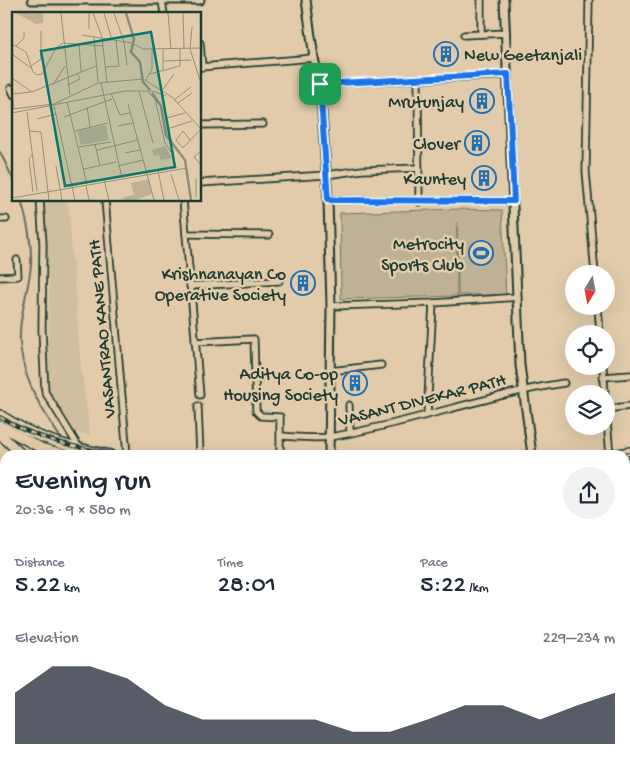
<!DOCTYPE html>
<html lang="en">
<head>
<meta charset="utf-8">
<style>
	:root { --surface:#fff; --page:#f2f2f3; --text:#1f2937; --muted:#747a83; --accent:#111827 }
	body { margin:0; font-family:"Gochi Hand",sans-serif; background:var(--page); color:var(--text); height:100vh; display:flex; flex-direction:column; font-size:19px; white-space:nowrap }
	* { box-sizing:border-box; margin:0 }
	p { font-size:16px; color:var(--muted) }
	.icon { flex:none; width:28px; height:28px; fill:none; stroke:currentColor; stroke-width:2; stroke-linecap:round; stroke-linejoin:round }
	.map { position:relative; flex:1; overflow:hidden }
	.panel { position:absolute; left:0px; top:450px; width:630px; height:321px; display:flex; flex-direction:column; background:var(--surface); border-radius:15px 15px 0 0; box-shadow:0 5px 20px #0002 }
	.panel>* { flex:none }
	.needle { width:32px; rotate:190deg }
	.tools { position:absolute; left:565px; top:265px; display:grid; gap:10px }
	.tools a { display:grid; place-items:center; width:50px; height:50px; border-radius:50%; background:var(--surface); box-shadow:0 5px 20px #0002; font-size:25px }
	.pin { position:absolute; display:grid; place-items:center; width:42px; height:42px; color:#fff; margin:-21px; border-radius:10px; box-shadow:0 2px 8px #0006 }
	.round { display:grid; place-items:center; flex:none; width:52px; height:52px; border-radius:26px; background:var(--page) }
	.summary { display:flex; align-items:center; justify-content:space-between; height:85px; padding:0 15px }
	h1 { font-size:28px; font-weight:600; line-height:38px }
	.figures { display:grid; grid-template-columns:repeat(3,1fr); gap:8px; height:85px; padding:5px 15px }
	.figures div { display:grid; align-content:center }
	.figures b { font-size:25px; font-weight:600 }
	.figures small { font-size:14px; font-weight:400 }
	.figures p { font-size:14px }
	.chart { height:140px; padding:10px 15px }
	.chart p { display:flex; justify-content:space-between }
	.chart svg { width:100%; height:90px; margin-top:5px; fill:var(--accent); opacity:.7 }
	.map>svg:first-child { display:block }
</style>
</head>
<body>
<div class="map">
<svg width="630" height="771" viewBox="0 0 630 771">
	<rect width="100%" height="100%" fill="#e1cbaa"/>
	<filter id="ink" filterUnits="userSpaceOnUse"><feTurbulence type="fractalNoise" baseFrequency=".02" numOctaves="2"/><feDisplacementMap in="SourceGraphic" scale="10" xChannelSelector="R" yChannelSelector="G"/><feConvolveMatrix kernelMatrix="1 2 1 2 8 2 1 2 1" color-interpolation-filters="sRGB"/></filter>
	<g filter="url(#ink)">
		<g fill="#cfbe9f">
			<polygon points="44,200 68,200 80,358 90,435 73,432 48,391 49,286"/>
			<polygon points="0,678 5,679 5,766 76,766 74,771 0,771"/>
		</g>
		<polygon fill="#beb195" stroke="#6e7764" points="457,209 502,210 506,295 458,295 457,222 457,296 341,299 340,213"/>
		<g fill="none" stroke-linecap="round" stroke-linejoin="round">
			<g stroke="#626e5d" stroke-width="2">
				<polyline points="0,152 14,181"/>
				<path d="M21,200C27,221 32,241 31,264C29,293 16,321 21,351C25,384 44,413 62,440"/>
				<polyline points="109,766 111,771"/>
			</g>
			<defs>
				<g id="minor">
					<polyline points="481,0 481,34"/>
					<polyline points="589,0 586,171 595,274"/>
					<polyline points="162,1 164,14"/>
					<polyline points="464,35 506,33"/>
					<polyline points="200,43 202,67"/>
					<polyline points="200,67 314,58"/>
					<polyline points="418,79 419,202"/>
					<polyline points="320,84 508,75"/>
					<polyline points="11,88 14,95"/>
					<polyline points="200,125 263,124"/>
					<polyline points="200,183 326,175 362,170 419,168"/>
					<polyline points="40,200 43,244 42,330 45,392 80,449"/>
					<polyline points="105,200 127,455"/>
					<polyline points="183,200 200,395"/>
					<polyline points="328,200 514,201"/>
					<polyline points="0,219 6,219"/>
					<polyline points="186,234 269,235"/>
					<polyline points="0,277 18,276 17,260"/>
					<polyline points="190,286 279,281"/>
					<polyline points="331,306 433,303 518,297"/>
					<polyline points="598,306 600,334"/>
					<polyline points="195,342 254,339 256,411 261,416 280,417 280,455"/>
					<polyline points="603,366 605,394"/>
					<polyline points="330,371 381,365"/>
					<polyline points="603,377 630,375"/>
					<polyline points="349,405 350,432"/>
					<polyline points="198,406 200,455"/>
					<polyline points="606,409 630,406"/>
					<polyline points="606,410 610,455"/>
					<polyline points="427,415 433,303"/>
					<path d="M281,436C297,437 315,439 330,437C409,424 485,395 564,383"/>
					<polyline points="0,480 5,485"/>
					<polyline points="0,543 5,543"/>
					<polyline points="625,667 630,661"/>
					<polyline points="0,671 5,672"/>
					<polyline points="166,766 167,771"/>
					<polyline points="234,766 244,771"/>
					<polyline points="393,766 408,771"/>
					<polyline points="226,771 227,766"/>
					<polyline points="281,771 282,766"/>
					<polyline points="328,771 329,766"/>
					<polyline points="412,771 413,766"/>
					<polyline points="501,771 501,766"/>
					<polyline points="546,771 549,766"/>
					<polyline points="626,771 630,747"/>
				</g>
				<g id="tertiary">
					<polyline points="32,0 200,0"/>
					<polyline points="306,0 314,58 320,84 328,200 331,306 329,455"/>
					<polyline points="504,0 520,365 532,455"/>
					<polyline points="625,564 630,563"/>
				</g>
				<g id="primary">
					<path d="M0,415C38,440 66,446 110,455"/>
					<polyline points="0,426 41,448 67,455"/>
					<polyline points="0,434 22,455"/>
					<polyline points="612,455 630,452"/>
					<polyline points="625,466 630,466"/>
				</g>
			</defs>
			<use href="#minor" stroke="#1f3d34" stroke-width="9"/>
			<use href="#tertiary" stroke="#1f3d34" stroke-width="11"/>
			<use href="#primary" stroke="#1f3d34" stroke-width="12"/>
			<use href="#minor" stroke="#e1cbaa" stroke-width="5.5"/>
			<use href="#tertiary" stroke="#e1cbaa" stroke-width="7"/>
			<use href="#primary" stroke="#e1cbaa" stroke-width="9"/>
			<defs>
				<g id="rail">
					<path d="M0,417C38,440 82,450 126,455"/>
					<polyline points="615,455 630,454"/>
				</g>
			</defs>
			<use href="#rail" stroke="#1f3d34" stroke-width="4"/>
			<use href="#rail" stroke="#e1cbaa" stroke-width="2" stroke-dasharray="5.5" stroke-linecap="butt"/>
		</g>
	</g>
	<g fill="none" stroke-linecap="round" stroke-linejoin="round" filter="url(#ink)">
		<defs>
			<polygon id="route" points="508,74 514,201 328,200 320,84"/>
		</defs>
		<use href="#route" stroke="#fff" stroke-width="10"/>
		<use href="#route" stroke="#1a73e8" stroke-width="6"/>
	</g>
	<defs>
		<symbol id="building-ring" viewBox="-11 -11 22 22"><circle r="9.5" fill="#e1cbaa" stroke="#1f6fb2" stroke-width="1.5"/><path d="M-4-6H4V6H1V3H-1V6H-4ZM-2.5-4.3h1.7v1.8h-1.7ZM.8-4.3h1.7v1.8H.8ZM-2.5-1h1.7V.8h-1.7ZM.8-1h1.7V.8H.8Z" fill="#1f6fb2"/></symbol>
		<symbol id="stadium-ring" viewBox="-11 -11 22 22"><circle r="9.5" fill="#e1cbaa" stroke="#1f6fb2" stroke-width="1.5"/><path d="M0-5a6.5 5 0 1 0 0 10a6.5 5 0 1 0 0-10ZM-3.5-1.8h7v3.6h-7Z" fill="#1f6fb2"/></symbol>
	</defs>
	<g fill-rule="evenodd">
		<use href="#building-ring" x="432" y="40" width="28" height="28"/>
		<use href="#building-ring" x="468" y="87" width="28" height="28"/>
		<use href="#building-ring" x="463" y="129" width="28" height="28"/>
		<use href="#building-ring" x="470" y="164" width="28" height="28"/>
		<use href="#stadium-ring" x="467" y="239" width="28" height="28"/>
		<use href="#building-ring" x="289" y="269" width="28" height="28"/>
		<use href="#building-ring" x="341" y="369" width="28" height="28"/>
	</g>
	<g text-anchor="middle" stroke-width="5" stroke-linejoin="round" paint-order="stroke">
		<g font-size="18" fill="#1f3d34" stroke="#e1cbaa" text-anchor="end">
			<text x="464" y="60" text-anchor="start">New Geetanjali</text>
			<text x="464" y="107">Mrutunjay</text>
			<text x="460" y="149">Clover</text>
			<text x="466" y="184">Kauntey</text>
			<text x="464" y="249">Metrocity<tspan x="464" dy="21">Sports Club</tspan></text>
			<text x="286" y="279">Krishnanayan Co<tspan x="286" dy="21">Operative Society</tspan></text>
			<text x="338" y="379">Aditya Co-op<tspan x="338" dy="21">Housing Society</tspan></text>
		</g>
		<g font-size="18" fill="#1f3d34" stroke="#e1cbaa">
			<text transform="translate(101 329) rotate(-95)" y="6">VASANTRAO KANE PATH</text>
			<text transform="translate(422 399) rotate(-14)" y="6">VASANT DIVEKAR PATH</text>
		</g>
	</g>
	<g transform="translate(12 12)">
		<rect width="189" height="189" fill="#e1cbaa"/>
		<path d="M4,1H31V11L24,12ZM94,113L97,128L69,133L65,119ZM153,134L160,146L149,148L147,143L142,144L140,138ZM137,167L140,182L124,188H112L111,185L122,183L119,171Z" fill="#beb195"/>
		<path fill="none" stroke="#8f8f79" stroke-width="2.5" d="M114,1L122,27L119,40L128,50L131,70L138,78M140,81L149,94L154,123L173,148L179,188"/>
		<path fill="none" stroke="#93927b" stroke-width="1" d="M49,1L58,83M81,1L90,25L95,71M92,1L100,28M102,1L112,30L115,53M156,1L159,37M171,1L172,37M180,15L178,37L189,71M77,17V1M70,23L120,31L131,37L189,36M82,25L86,70M0,32L14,40L21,60L25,63L30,62L44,36L51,31L91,34M67,32L69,60M4,34L12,26V20M151,37V58M0,42L19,56M151,49L179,48M19,54L29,47V19M93,55L107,54L104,29M138,62L168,54V37M0,66L20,80L84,54M134,68L140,57V37M89,71L110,166M41,73L53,54M56,73L68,67L65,61M127,79L141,131M150,79L162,62M0,80L2,97M136,80L143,87L153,131L159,140M99,81L108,103L118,101M0,82L19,80M162,88L179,75M55,90L75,172M166,91L180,81M116,92L142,188M42,94L63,188M75,95L78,115M0,97L42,92L86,71L131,67L160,85L189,117M15,100L25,179M0,101L113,79H140L154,84M52,105L100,87M25,107L44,102M152,110L151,107L173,101M106,114L121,111M155,117L180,109M17,119L29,120L37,188M63,119L96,111M178,128L171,119L164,128L171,136L188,118M83,132L88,154M67,135L99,130M85,138L126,128M189,139L182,145L189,153M113,141L128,138M20,142L17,147L21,180M44,154L50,188M106,154L131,148M72,157L104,150M146,159L152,188M159,162L167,188M184,166V185M92,168L97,188M74,173L77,188M0,186L175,156"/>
		<path fill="#0f766e" fill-opacity="0.15" stroke="#0f766e" stroke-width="2.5" d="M139,20L163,155L53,174L29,39Z"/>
		<rect width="189" height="189" fill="none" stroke="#1f3d34" stroke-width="2.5"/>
	</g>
</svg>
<div class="tools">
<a><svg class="needle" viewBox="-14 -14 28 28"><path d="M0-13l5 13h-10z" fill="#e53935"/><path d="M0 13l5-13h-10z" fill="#747a83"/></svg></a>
<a><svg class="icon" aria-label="locate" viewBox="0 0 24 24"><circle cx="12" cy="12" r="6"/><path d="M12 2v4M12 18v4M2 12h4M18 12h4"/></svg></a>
<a><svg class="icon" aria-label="layers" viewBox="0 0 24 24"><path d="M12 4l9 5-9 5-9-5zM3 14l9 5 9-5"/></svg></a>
</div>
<div class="pin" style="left:320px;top:84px;background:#1e9e55"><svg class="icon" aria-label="arrive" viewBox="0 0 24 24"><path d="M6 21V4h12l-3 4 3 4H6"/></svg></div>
<section class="panel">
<div class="summary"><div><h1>Evening run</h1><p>20:36 · 9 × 580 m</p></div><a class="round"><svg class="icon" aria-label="share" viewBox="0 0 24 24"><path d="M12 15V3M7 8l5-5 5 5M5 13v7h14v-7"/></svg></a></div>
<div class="figures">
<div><p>Distance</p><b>5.22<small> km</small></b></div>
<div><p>Time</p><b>28:01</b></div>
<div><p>Pace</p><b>5:22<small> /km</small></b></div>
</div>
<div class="chart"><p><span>Elevation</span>229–234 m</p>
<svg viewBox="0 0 160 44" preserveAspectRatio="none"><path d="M0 44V19L10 6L20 6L30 12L40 25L50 32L60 32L70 32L80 32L90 38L100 38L110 32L120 25L130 25L140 32L150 25L160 19V44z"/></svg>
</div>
</section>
</div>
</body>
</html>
